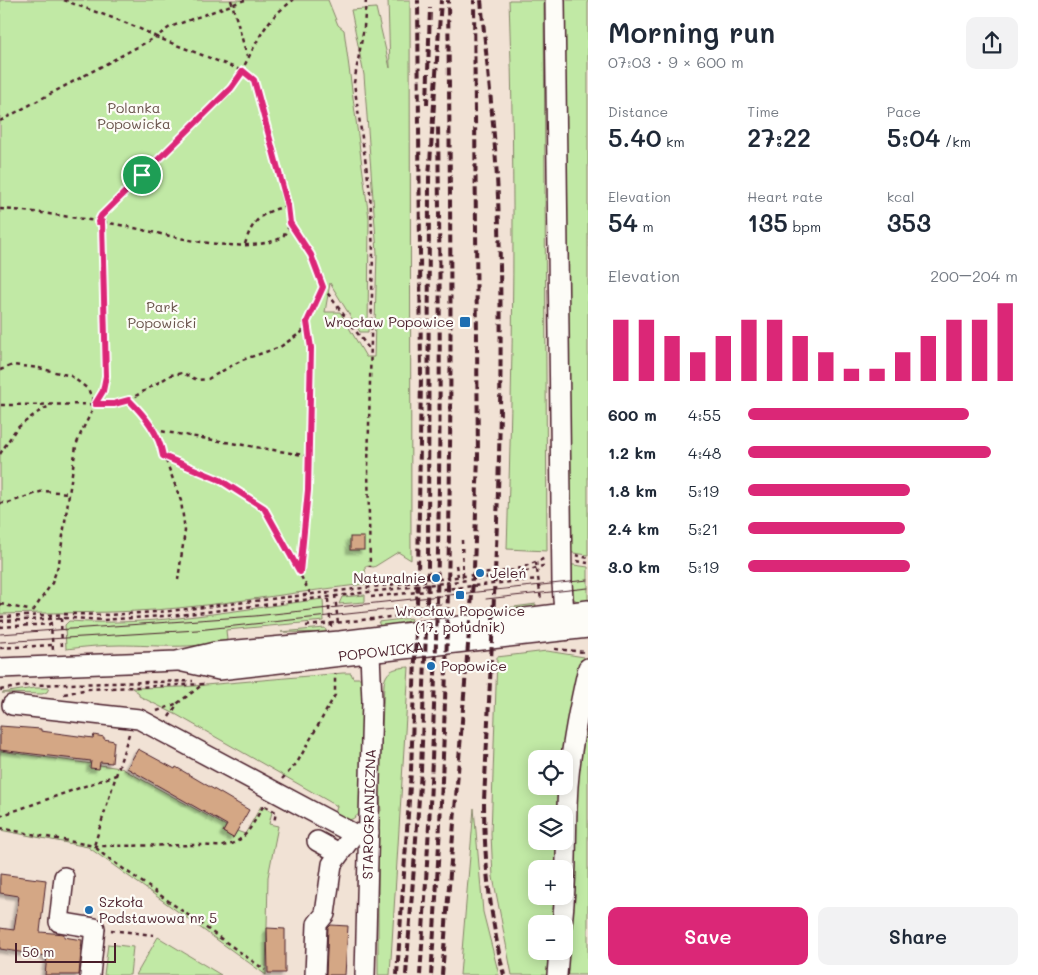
<!DOCTYPE html>
<html lang="en">
<head>
<meta charset="utf-8">
<style>
	:root { --surface:#fff; --page:#f2f2f3; --text:#1f2937; --muted:#747a83; --accent:#db2777 }
	body { margin:0; font-family:Mali,sans-serif; background:var(--page); color:var(--text); height:100vh; display:flex; flex-direction:column; font-size:19px; white-space:nowrap }
	* { box-sizing:border-box; margin:0 }
	p { font-size:16px; color:var(--muted) }
	.icon { flex:none; width:28px; height:28px; fill:none; stroke:currentColor; stroke-width:2; stroke-linecap:round; stroke-linejoin:round }
	.map { position:relative; flex:1; overflow:hidden }
	.details { display:flex; flex-direction:column; background:var(--surface); width:450px }
	.details>* { flex:none }
	.tools { position:absolute; left:528px; top:750px; display:grid; gap:10px }
	.tools a { display:grid; place-items:center; width:45px; height:45px; border-radius:10px; background:var(--surface); box-shadow:0 2px 12px #0003; font-size:25px }
	.scale { position:absolute; left:15px; bottom:12px; width:101px; box-sizing:border-box; padding-left:5px; border:2px solid #4a1f2b; border-top:0; font-size:14px; line-height:18px; white-space:nowrap; color:#4a1f2b; -webkit-text-stroke:4px #fdfcf7; paint-order:stroke }
	.pin { position:absolute; display:grid; place-items:center; width:42px; height:42px; color:#fff; margin:-21px; border:2px solid #fff; border-radius:50%; box-shadow:0 1px 5px #0007 }
	.round { display:grid; place-items:center; flex:none; width:52px; height:52px; border-radius:10px; background:var(--page) }
	.head { display:flex; align-items:center; justify-content:space-between; height:85px; padding:0 20px }
	h1 { font-size:28px; font-weight:600; line-height:38px }
	.metrics { display:grid; grid-template-columns:repeat(3,1fr); gap:8px; height:85px; padding:5px 20px }
	.metrics div { display:grid; align-content:center }
	.metrics b { font-size:25px; font-weight:600 }
	.metrics small { font-size:14px; font-weight:400 }
	.metrics p { font-size:14px }
	.chart { height:140px; padding:10px 20px }
	.chart p { display:flex; justify-content:space-between }
	.chart svg { width:100%; height:90px; margin-top:5px; stroke:var(--accent); stroke-width:6 }
	.cta { display:flex; gap:10px; margin-top:auto; padding:10px 20px }
	.cta a { flex:1; height:58px; border-radius:10px; background:var(--accent); color:#fff; font-size:20px; font-weight:600; line-height:58px; text-align:center }
	.cta a+a { background:var(--page); color:var(--text) }
	ul { padding:0 20px; list-style:none; font-size:16px }
	li { display:grid; grid-template-columns:80px 60px 1fr; align-items:center; height:38px }
	li i { height:12px; border-radius:6px; background:var(--accent) }
	main { display:flex; flex:1; min-height:0 }
	.map>svg:first-child { display:block }
</style>
</head>
<body>
<main>
<div class="map">
<svg width="588" height="975" viewBox="0 0 588 975">
	<defs>
		<filter id="shadow"><feDropShadow dx="-3.5" dy="3.5" stdDeviation="1" flood-color="#0004"/></filter>
	</defs>
	<rect width="100%" height="100%" fill="#f1e2d5"/>
	<filter id="ink" filterUnits="userSpaceOnUse"><feTurbulence type="fractalNoise" baseFrequency=".02" numOctaves="2"/><feDisplacementMap in="SourceGraphic" scale="10" xChannelSelector="R" yChannelSelector="G"/><feConvolveMatrix kernelMatrix="1 2 1 2 8 2 1 2 1" color-interpolation-filters="sRGB"/></filter>
	<g filter="url(#ink)">
		<g fill="#c1e9a5" stroke="#868468">
			<path d="M0,0H328L338,25L344,30L369,218L368,332H360L330,283L325,312H340L366,357H374L377,253L364,75L351,10L376,8L390,68L388,0H410L411,560L398,552L374,567L365,566L366,584C303,591 240,602 178,608C118,614 60,612 0,614Z"/>
			<path d="M509,0H544L547,551L507,549C513,366 516,183 509,0Z"/>
			<polygon points="564,0 588,0 588,555 566,552 565,525 571,524"/>
			<polygon points="567,564 588,567 588,603 580,603 571,597"/>
			<polygon points="365,595 365,602 339,604 342,597"/>
			<path d="M323,599L324,621L226,630L227,640C192,650 156,645 120,645C102,645 84,647 66,649L65,625L69,621C152,627 240,609 323,599Z"/>
			<polygon points="536,604 535,610 499,612 499,609"/>
			<polygon points="411,618 410,621 403,622 403,625 381,627 378,622"/>
			<polygon points="325,628 327,633 281,632"/>
			<polygon points="547,651 584,657 568,738 564,737 561,759 536,759 536,786 558,786 557,814 536,814 536,841 557,841 557,869 536,869 536,896 556,896 553,924 536,924 536,951 549,951 547,961 551,962 552,975 512,975 493,877 491,834 497,657"/>
			<path d="M409,667L390,975H378V811H381L379,789L384,684C386,669 396,668 409,667Z"/>
			<path d="M343,673H351L353,678H366L362,809C355,821 347,822 334,819L337,806L177,715L139,696V693L132,688L182,687Z"/>
			<polygon points="34,688 49,688 47,692 42,694 2,693"/>
			<polygon points="588,691 588,975 564,975 570,906 574,787"/>
			<polygon points="0,751 121,768 226,826 223,832 233,838 237,831 245,834 261,806 272,812 269,824 278,826 268,877 266,975 88,847 0,830"/>
			<polygon points="474,808 483,912 499,975 460,975"/>
			<polygon points="158,937 221,975 136,975"/>
			<polygon points="108,944 133,947 130,975 104,975"/>
		</g>
		<g fill="#d4a785" stroke="#4a1f2b" filter="url(#shadow)">
			<rect x="350" y="537" width="14" height="13"/>
			<polygon points="0,726 41,729 41,731 93,738 94,735 104,737 104,739 114,741 112,763 100,762 99,769 90,768 91,761 0,750"/>
			<polygon points="138,749 175,769 176,767 249,810 233,838 223,832 227,825 127,768"/>
			<polygon points="0,874 46,880 40,932 64,934 64,937 82,940 79,975 45,975 47,956 0,949 0,928 14,930 19,896 0,893"/>
			<polygon points="331,925 348,926 345,975 326,975 328,928"/>
			<polygon points="267,928 285,929 285,973 268,973"/>
		</g>
		<g fill="none" stroke-linecap="round" stroke-linejoin="round">
			<defs>
				<g id="minor">
					<polyline points="555,0 562,583 564,613"/>
					<path id="s1" d="M183,662L219,670L588,628"/>
					<polyline points="0,668 177,661 215,652 340,641 588,610"/>
					<polyline points="12,705 139,719 354,834 369,833"/>
					<polyline points="317,841 339,853"/>
					<polyline points="64,877 59,922 95,928 90,975"/>
					<path d="M562,924C568,878 565,832 568,786C571,746 579,707 588,668"/>
					<polyline points="315,975 317,924 325,914 332,864 354,834"/>
					<path id="s2" d="M365,975L372,701L370,654"/>
					<polyline points="557,975 559,951"/>
				</g>
			</defs>
			<use href="#minor" stroke="#4a1f2b" stroke-width="22"/>
			<g stroke="#4a1f2b" stroke-width="2.5" stroke-dasharray="4 4" stroke-linecap="butt">
				<path d="M64,0C93,12 130,22 156,37L170,27L245,0"/>
				<polyline points="231,0 247,56"/>
				<polyline points="366,0 364,27 354,83 370,192 373,252 368,468 370,567"/>
				<path d="M0,121L156,37L243,71L254,80L288,206C290,226 295,228 305,244C313,258 319,272 323,287L302,332L280,347L242,360L208,379L197,380L183,373L171,375L129,400L113,404L0,405"/>
				<path d="M0,209C34,211 69,217 103,222C152,229 228,257 276,240C284,238 287,231 290,223"/>
				<path d="M98,222L101,216L231,88C246,67 254,42 270,21C276,13 285,7 293,0"/>
				<path d="M245,244C252,220 263,211 288,206"/>
				<polyline points="323,287 370,350"/>
				<polyline points="0,370 13,365 39,368 71,376 88,389 95,404"/>
				<polyline points="129,400 143,413 155,431 181,501 185,531 178,580"/>
				<polyline points="154,430 309,456"/>
				<polyline points="0,454 16,429 35,414 51,405"/>
				<polyline points="163,455 220,480 264,508 310,593"/>
				<polyline points="0,503 8,503 43,491 70,493"/>
				<polyline points="462,540 463,576"/>
				<polyline points="576,555 588,558"/>
				<polyline points="577,561 588,563"/>
				<polyline points="536,562 541,600"/>
				<polyline points="456,565 458,576"/>
				<polyline points="300,572 308,490 311,348 307,322"/>
				<polyline points="327,591 331,627"/>
				<polyline points="335,595 338,624"/>
				<polyline points="371,597 538,579"/>
				<polyline points="0,604 33,611"/>
				<path d="M33,611L52,583L59,563L76,446C84,421 101,401 106,376L103,222"/>
				<polyline points="50,614 53,650"/>
				<polyline points="0,617 72,614 109,615 170,611 515,570 546,558"/>
				<polyline points="61,618 62,649"/>
				<polyline points="0,621 70,618 102,620 180,615 517,574 546,565"/>
				<polyline points="306,626 408,615"/>
				<polyline points="0,627 51,624"/>
				<polyline points="0,648 53,645"/>
				<polyline points="555,649 585,652"/>
				<polyline points="0,690 29,685 193,681"/>
				<polyline points="64,694 88,689 205,684"/>
				<polyline points="157,711 178,703"/>
				<polyline points="169,717 178,703 202,685"/>
				<polyline points="129,734 94,846 104,855 265,970"/>
				<polyline points="282,779 297,763 335,695 335,673"/>
				<polyline points="265,806 276,812 274,823"/>
				<polyline points="0,816 116,775"/>
				<path d="M0,828L94,846L203,845C243,851 247,833 265,803"/>
				<polyline points="111,930 154,935"/>
			</g>
			<use href="#minor" stroke="#fdfcf7" stroke-width="19"/>
			<g stroke="#4a1f2b" stroke-width="1">
				<polyline points="486,599 588,588"/>
				<polyline points="0,634 255,616 588,580"/>
				<polyline points="0,642 197,630 441,604"/>
			</g>
			<g stroke="#4a1f2b" stroke-width="4" stroke-dasharray="8 4" stroke-linecap="butt">
				<path d="M481,0C487,65 495,131 498,197C506,398 494,600 484,800C484,860 490,917 504,975"/>
				<polyline points="427,105 430,8"/>
				<polyline points="397,975 411,771 418,575 421,377 418,0"/>
				<polyline points="406,975 421,771 428,574 429,178 441,0"/>
				<path d="M420,975C440,693 442,409 438,127"/>
				<path d="M431,975C454,651 452,325 448,0"/>
				<polyline points="442,975 474,569 478,456 474,0"/>
			</g>
		</g>
	</g>
	<g fill="none" stroke-linecap="round" stroke-linejoin="round" filter="url(#ink)">
		<defs>
			<path id="route" d="M243,71L254,80L288,206L290,223L311,255L323,287L307,322L311,348L308,490L300,572L264,508L220,480L163,456C159,433 145,416 129,400L114,404H95L103,391L106,376L102,222H98L101,216L231,88Z"/>
		</defs>
		<use href="#route" stroke="#fff" stroke-width="10"/>
		<use href="#route" stroke="#db2777" stroke-width="6"/>
	</g>
	<g fill="#1f6fb2" stroke="#fdfcf7" stroke-width="2">
		<rect x="459" y="316" width="12" height="12" rx="2.5"/>
		<circle cx="480" cy="573" r="5"/>
		<circle cx="436" cy="578" r="5"/>
		<rect x="455" y="590" width="10" height="10" rx="2.5"/>
		<circle cx="431" cy="666" r="5"/>
		<circle cx="89" cy="910" r="5"/>
	</g>
	<g text-anchor="middle" stroke-width="4.5" stroke-linejoin="round" paint-order="stroke">
		<g font-size="14" fill="#68524a" stroke="#fdfcf7">
			<text x="134" y="113">Polanka<tspan x="134" dy="16">Popowicka</tspan></text>
			<text x="162" y="312">Park<tspan x="162" dy="16">Popowicki</tspan></text>
		</g>
		<g font-size="14" fill="#4a1f2b" stroke="#fdfcf7" text-anchor="start">
			<text x="454" y="327" text-anchor="end">Wrocław Popowice</text>
			<text x="490" y="578">Jeleń</text>
			<text x="426" y="583" text-anchor="end">Naturalnie</text>
			<text x="460" y="616" text-anchor="middle">Wrocław Popowice<tspan x="460" dy="16">(17. południk)</tspan></text>
			<text x="441" y="671">Popowice</text>
			<text x="99" y="907">Szkoła<tspan x="99" dy="16">Podstawowa nr 5</tspan></text>
		</g>
		<g font-size="14" fill="#4a1f2b" stroke="#fdfcf7">
			<text dy="5" stroke="none"><textPath href="#s1" startOffset="200">POPOWICKA</textPath></text>
			<text dy="5" stroke="none"><textPath href="#s2" startOffset="161">STAROGRANICZNA</textPath></text>
		</g>
	</g>
</svg>
<div class="tools">
<a><svg class="icon" aria-label="locate" viewBox="0 0 24 24"><circle cx="12" cy="12" r="6"/><path d="M12 2v4M12 18v4M2 12h4M18 12h4"/></svg></a>
<a><svg class="icon" aria-label="layers" viewBox="0 0 24 24"><path d="M12 4l9 5-9 5-9-5zM3 14l9 5 9-5"/></svg></a>
<a>+</a>
<a>−</a>
</div>
<div class="scale">50 m</div>
<div class="pin" style="left:142px;top:175px;background:#1e9e55"><svg class="icon" aria-label="arrive" viewBox="0 0 24 24"><path d="M6 21V4h12l-3 4 3 4H6"/></svg></div>
</div>
<section class="details">
<div class="head"><div><h1>Morning run</h1><p>07:03 · 9 × 600 m</p></div><a class="round"><svg class="icon" aria-label="share" viewBox="0 0 24 24"><path d="M12 15V3M7 8l5-5 5 5M5 13v7h14v-7"/></svg></a></div>
<div class="metrics">
<div><p>Distance</p><b>5.40<small> km</small></b></div>
<div><p>Time</p><b>27:22</b></div>
<div><p>Pace</p><b>5:04<small> /km</small></b></div>
</div>
<div class="metrics">
<div><p>Elevation</p><b>54<small> m</small></b></div>
<div><p>Heart rate</p><b>135<small> bpm</small></b></div>
<div><p>kcal</p><b>353</b></div>
</div>
<div class="chart"><p><span>Elevation</span>200–204 m</p>
<svg viewBox="0 0 160 44" preserveAspectRatio="none"><path d="M5 44V14M15 44V14M25 44V22M35 44V30M45 44V22M55 44V14M65 44V14M75 44V22M85 44V30M95 44V38M105 44V38M115 44V30M125 44V22M135 44V14M145 44V14M155 44V6"/></svg>
</div>
<ul>
<li><b>600 m</b>4:55<i style="width:82%"></i></li>
<li><b>1.2 km</b>4:48<i style="width:90%"></i></li>
<li><b>1.8 km</b>5:19<i style="width:60%"></i></li>
<li><b>2.4 km</b>5:21<i style="width:58%"></i></li>
<li><b>3.0 km</b>5:19<i style="width:60%"></i></li>
</ul>
<div class="cta"><a>Save</a><a>Share</a></div>
</section>
</main>
</body>
</html>
